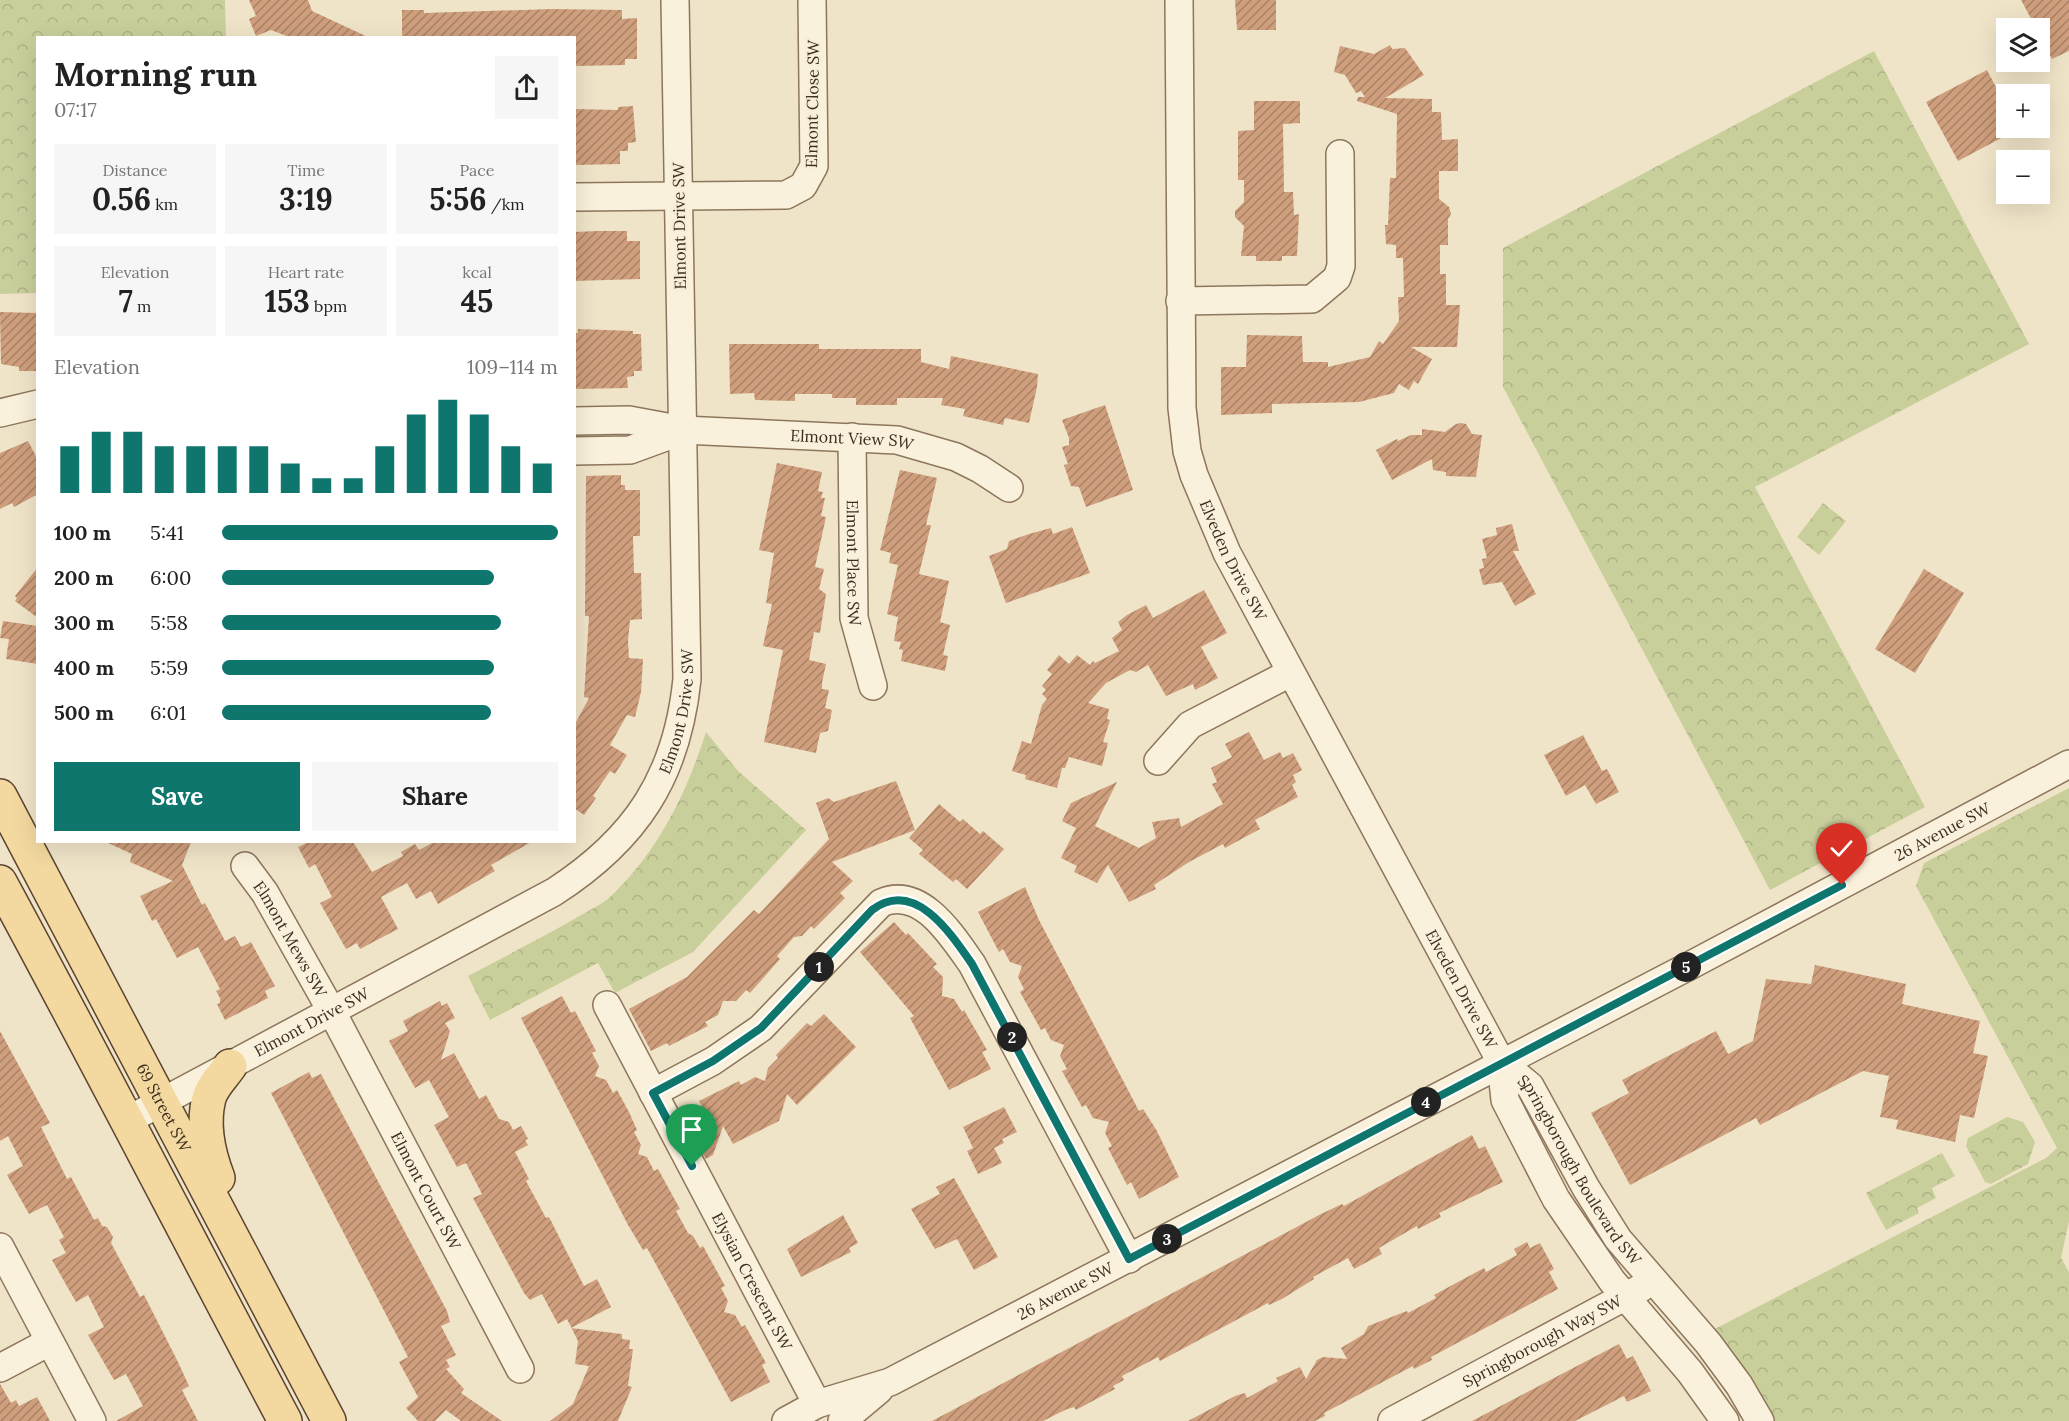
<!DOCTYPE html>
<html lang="en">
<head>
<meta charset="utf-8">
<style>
	:root { --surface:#fff; --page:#f6f6f6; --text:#222; --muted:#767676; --accent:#0f766e }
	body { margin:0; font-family:Lora,serif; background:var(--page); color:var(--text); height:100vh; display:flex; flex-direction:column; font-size:22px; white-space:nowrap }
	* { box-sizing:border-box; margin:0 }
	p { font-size:20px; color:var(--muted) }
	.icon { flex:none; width:33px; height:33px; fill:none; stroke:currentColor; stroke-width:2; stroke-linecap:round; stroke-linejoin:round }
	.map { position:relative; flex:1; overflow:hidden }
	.details { position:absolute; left:36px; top:36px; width:540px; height:807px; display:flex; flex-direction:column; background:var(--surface); border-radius:0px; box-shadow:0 6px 24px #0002 }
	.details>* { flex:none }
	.controls { position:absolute; left:1996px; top:18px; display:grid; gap:12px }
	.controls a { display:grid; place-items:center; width:54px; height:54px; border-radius:0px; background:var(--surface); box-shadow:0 6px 24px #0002; font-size:30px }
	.pin { position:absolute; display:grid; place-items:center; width:51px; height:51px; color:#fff; margin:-62px -26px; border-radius:50% 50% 50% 0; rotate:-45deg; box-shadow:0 0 6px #0007 }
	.pin .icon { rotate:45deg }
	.km { position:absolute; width:30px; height:30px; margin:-15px; border-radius:50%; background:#222; color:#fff; font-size:16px; line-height:30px; text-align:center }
	.round { display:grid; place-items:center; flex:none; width:63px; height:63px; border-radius:0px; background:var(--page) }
	.overview { display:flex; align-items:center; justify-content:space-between; height:102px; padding:0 18px }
	h1 { font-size:33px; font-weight:700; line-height:45px }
	.figures { display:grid; grid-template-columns:repeat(3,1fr); gap:9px; height:102px; padding:6px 18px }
	.figures div { display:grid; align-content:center; border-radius:0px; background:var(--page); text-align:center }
	.figures b { font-size:30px; font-weight:700 }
	.figures small { font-size:16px; font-weight:400 }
	.figures p { font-size:16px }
	.chart { height:168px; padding:12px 18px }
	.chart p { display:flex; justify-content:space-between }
	.chart svg { width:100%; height:108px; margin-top:6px; stroke:var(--accent); stroke-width:6 }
	.action { display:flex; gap:12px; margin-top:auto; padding:12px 18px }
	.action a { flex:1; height:69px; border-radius:0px; background:var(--accent); color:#fff; font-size:24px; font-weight:700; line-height:69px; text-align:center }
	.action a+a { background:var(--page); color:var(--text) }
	ul { padding:0 18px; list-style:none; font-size:20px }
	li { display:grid; grid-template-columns:96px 72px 1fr; align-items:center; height:45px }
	li i { height:15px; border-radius:8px; background:var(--accent) }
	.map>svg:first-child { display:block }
</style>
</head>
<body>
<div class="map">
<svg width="2069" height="1421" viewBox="0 0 2069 1421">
	<defs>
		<pattern id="park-crowns" width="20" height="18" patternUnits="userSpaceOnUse" patternTransform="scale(1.5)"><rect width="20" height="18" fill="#c9cf9b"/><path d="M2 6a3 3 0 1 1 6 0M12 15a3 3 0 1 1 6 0" fill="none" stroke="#aeb285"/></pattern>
		<pattern id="building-hatch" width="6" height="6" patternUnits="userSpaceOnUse" patternTransform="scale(1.5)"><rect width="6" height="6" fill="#cf9f7d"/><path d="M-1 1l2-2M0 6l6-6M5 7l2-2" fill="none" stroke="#a98266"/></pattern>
	</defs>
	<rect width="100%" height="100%" fill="#f0e4c8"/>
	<g fill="url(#park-crowns)">
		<polygon points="0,0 225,0 226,37 38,38 37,293 0,294"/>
		<polygon points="1874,51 2029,344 1755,487 1925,807 1770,890 1503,387 1503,248"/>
		<polygon points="1823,503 1846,521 1819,555 1797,537"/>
		<path d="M706,732L738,771L806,830L693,952L615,993L598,963L490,1020L468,976C504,957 541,938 576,918C587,911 602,905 611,896C658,852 687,792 706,732Z"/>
		<polygon points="2069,788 2069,1221 2061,1258 2069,1272 2069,1421 1774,1421 1758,1392 1709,1332 2046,1158 2057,1148 1916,886 1924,863"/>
		<polygon points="2007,1117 2023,1122 2035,1142 2028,1164 1991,1184 1985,1182 1966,1146 1968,1138"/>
		<polygon points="1942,1153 1955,1176 1932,1188 1936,1198 1917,1208 1919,1213 1886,1230 1866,1193"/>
	</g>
	<g fill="url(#building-hatch)">
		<polygon points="249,0 308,0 312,11 370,38 292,38 271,30 256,36 249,19 256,16"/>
		<polygon points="1235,0 1276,0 1276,30 1237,30"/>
		<polygon points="2021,0 2069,0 2069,51 2052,59 2040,36 2040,28 2036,28"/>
		<polygon points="552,9 622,10 622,19 637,18 637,59 625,59 625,65 574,66 574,38 402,38 402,10 424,10 424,13"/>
		<polygon points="1390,45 1392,49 1405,48 1424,75 1385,98 1432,99 1432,112 1441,112 1442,140 1458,139 1458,171 1439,171 1439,199 1449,207 1451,214 1448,219 1448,245 1440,245 1440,274 1446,274 1446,305 1460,305 1457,347 1411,347 1432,359 1418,384 1414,381 1409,390 1399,384 1394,393 1359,402 1272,404 1272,413 1221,415 1221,367 1246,367 1247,335 1302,336 1303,362 1328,362 1328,367 1370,357 1379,341 1383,344 1399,321 1398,297 1404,297 1403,258 1396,258 1396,245 1386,244 1385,225 1388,225 1390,178 1396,178 1397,114 1357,101 1358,97 1365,97 1361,91 1356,93 1345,75 1334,72 1340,46 1374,54"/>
		<polygon points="1987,70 2007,108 2007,135 1958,161 1926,102"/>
		<polygon points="1254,101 1300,101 1300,123 1283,124 1284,192 1293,192 1294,215 1299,214 1297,256 1282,256 1282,261 1256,261 1256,256 1241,256 1244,226 1235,217 1235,211 1244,202 1244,180 1238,180 1238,131 1254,130"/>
		<polygon points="633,106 636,142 628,143 628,151 620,151 620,164 574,165 574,109 618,110 618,107"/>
		<polygon points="598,231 627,231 627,241 640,241 640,279 574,281 574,232"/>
		<polygon points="0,312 37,313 38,371 19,371 19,367 1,364"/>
		<polygon points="578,329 633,331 633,334 641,334 642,371 634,371 634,376 627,377 628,388 574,389 574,333 578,333"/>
		<polygon points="729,344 819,344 819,349 921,349 921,362 949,369 951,356 1038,374 1037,387 1029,423 1005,418 1003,425 963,416 965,409 941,405 943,398 897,398 897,405 856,405 856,398 832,398 832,394 795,394 795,401 755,400 754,393 730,394"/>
		<polygon points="1105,405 1133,490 1086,507 1079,487 1071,486 1064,465 1068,464 1062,447 1069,445 1069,438 1062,420"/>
		<polygon points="1461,423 1466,424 1472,434 1482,435 1476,477 1446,476 1446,472 1433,470 1432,459 1392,480 1376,450 1397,439 1398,441 1411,435 1422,435 1422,429 1445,432 1456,424"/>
		<polygon points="28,441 38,460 38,494 14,507 12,503 0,509 0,453"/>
		<polygon points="777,463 822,472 818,491 823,492 821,498 825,498 821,516 826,517 815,567 824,569 819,589 826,594 820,633 814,632 809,660 826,664 822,683 822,689 829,690 825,708 832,710 828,731 820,733 816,753 764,742 783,650 763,646 772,604 766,603 774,553 759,550"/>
		<polygon points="900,470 937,478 926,525 931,525 919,574 949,581 940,622 950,625 943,655 948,656 945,671 901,661 903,650 899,649 901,642 894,641 898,617 887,614 898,565 889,563 891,553 880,550"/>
		<polygon points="621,475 621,485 625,485 625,490 640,490 640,536 633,536 634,573 641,573 642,619 630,620 628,641 629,658 643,659 641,692 635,717 627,715 610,745 627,755 615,774 610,771 593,796 596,798 584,815 574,808 574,726 589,698 584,697 589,616 585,616 586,476"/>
		<polygon points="1512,524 1519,551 1513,551 1536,594 1515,606 1502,582 1483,585 1479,569 1484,568 1482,559 1487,558 1482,539 1497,535 1496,528"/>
		<polygon points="1072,527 1090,573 1006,603 989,556 1007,549 1009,541 1029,534 1051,528 1053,534"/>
		<polygon points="38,567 38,618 15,601 17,598 15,596"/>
		<polygon points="1924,569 1964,593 1915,673 1875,649"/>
		<polygon points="1204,590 1227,633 1201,647 1218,678 1195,690 1193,684 1166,696 1148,665 1136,672 1130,670 1106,683 1088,703 1109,709 1107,719 1110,720 1103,742 1108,743 1102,766 1069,757 1065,768 1062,768 1057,788 1025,779 1026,775 1012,771 1022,741 1031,744 1042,705 1047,699 1042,694 1046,690 1042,686 1052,674 1047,670 1059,655 1069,664 1077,655 1090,665 1093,661 1095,663 1119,651 1112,638 1122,630 1118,622 1127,615 1146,605 1153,618"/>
		<polygon points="3,621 38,626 38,664 6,659 9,639 0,638"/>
		<polygon points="1249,732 1264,760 1280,752 1283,758 1293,753 1302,770 1293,775 1296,782 1292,785 1298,797 1255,820 1260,829 1225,848 1223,844 1189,862 1154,885 1156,889 1129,902 1108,865 1097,883 1074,872 1077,866 1061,858 1076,828 1062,821 1071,803 1117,782 1095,826 1139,848 1156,838 1152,822 1179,818 1181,827 1223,804 1212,784 1217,782 1211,768 1232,757 1225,744"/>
		<polygon points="1583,735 1602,771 1607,769 1619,792 1596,804 1585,785 1566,796 1544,755"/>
		<polygon points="896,781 915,830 832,862 853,881 840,893 845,898 814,929 811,926 802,936 794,937 777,956 780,959 750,993 746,990 736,1001 723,1001 718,1015 705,1022 708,1026 669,1046 667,1043 651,1051 629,1009 687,977 754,910 759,914 829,839 816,803 828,798 834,802"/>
		<polygon points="939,804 960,822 963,819 980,834 983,831 1004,849 967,889 956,879 953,882 919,854 923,850 909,838"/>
		<polygon points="106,842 191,842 182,865 202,905 205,903 225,941 235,936 241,947 251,942 275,986 265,991 268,998 225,1020 217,1004 220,1003 220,998 216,991 220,989 198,947 177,958 156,919 152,921 140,896 173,881 130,862 132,854"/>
		<polygon points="309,842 353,842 372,872 403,856 401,852 415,844 419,850 434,842 531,842 491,865 495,871 438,904 431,891 416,899 407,883 381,897 398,929 360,949 357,943 346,949 320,903 332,897 315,864 309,868 298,847"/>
		<polygon points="1025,887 1039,920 1139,1111 1143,1109 1157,1131 1179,1177 1139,1199 1131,1182 1127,1185 1108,1148 1112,1146 1105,1133 1109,1122 1093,1118 1086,1105 1082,1107 1062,1071 1067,1069 1060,1056 1064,1045 1051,1040 1045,1028 1041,1030 1020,992 1024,989 1018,977 1022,966 1010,962 1003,949 999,952 978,912"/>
		<polygon points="894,922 906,935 908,933 937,964 933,967 943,977 942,996 954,999 962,1012 964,1010 987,1050 982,1052 991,1069 949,1090 910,1018 914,1016 860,952"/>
		<polygon points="1815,965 1906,984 1902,1004 1980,1021 1973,1053 1988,1056 1974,1118 1960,1115 1955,1142 1896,1129 1898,1120 1880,1117 1889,1076 1863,1071 1760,1125 1756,1118 1630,1185 1591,1113 1629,1093 1622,1080 1716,1031 1728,1054 1753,1041 1766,979 1811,984"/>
		<polygon points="562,996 571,1013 575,1011 596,1051 592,1053 599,1066 595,1076 606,1080 613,1093 617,1090 629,1112 637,1130 634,1132 641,1145 638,1154 647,1157 654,1171 658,1169 680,1209 676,1211 688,1233 693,1236 700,1248 703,1246 725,1286 721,1288 728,1301 724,1312 735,1315 742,1327 745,1325 766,1363 762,1365 770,1382 731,1402 647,1248 643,1250 628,1225 521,1018"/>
		<polygon points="440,1001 442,1006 447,1003 455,1018 445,1023 450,1031 441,1060 454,1053 479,1099 486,1095 499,1119 509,1122 513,1130 521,1126 528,1139 525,1140 528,1145 515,1152 529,1179 526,1181 546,1218 549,1217 584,1286 597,1279 611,1307 571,1328 622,1334 622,1339 630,1340 629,1349 633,1349 628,1386 632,1387 618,1421 550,1421 573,1404 589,1366 575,1364 578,1341 567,1319 558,1324 542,1294 530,1300 524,1293 473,1198 482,1194 466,1163 457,1167 434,1125 449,1117 429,1080 415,1088 389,1041 408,1031 403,1021"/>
		<polygon points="824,1014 856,1047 797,1105 787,1094 779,1121 733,1144 723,1126 713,1155 706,1159 699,1147 701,1139 694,1137 684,1118 703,1108 699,1101 739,1081 741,1085 755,1077 765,1081 768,1068 778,1058 776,1055 807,1023 811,1026"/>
		<polygon points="0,1031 50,1123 41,1127 67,1179 71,1177 94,1220 98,1218 102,1226 107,1227 113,1237 111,1243 140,1297 144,1295 178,1362 189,1386 182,1390 198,1421 116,1421 143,1406 126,1374 114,1380 88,1335 104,1327 88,1295 76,1302 52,1260 66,1253 59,1240 64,1237 47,1205 29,1214 7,1175 23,1166 8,1136 0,1141"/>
		<polygon points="309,1072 312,1078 321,1074 447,1311 450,1322 441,1326 456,1355 446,1360 450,1367 446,1369 464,1389 461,1393 502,1421 461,1421 446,1410 435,1421 418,1421 406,1408 418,1397 399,1362 408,1357 271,1093"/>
		<polygon points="1004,1107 1017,1132 1002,1139 1004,1143 994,1148 1002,1163 978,1174 967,1151 973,1148 963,1127"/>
		<polygon points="1472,1135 1479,1149 1485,1146 1503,1182 1439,1213 1441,1217 1418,1229 1417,1226 1379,1248 1382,1254 1354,1269 1348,1258 1313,1277 1314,1279 1282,1299 1269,1305 1268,1303 1160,1361 1158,1357 1122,1376 1124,1380 1113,1386 1115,1389 1076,1410 1074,1407 1065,1410 1043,1421 932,1421 1321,1214 1342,1204 1344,1206"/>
		<polygon points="954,1178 998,1257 974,1270 957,1239 935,1249 911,1209 940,1194 936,1187"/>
		<polygon points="843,1215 858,1243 849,1248 851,1252 801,1277 787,1249"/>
		<polygon points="1527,1242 1530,1248 1540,1243 1554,1269 1549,1272 1558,1289 1431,1357 1432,1360 1414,1369 1413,1366 1324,1413 1325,1416 1315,1421 1188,1421 1235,1396 1245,1393 1247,1398 1278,1381 1276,1378 1300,1367 1306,1379 1317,1360 1323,1357 1347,1359 1341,1348 1364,1334 1368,1326 1407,1311 1408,1313 1436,1298 1434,1295 1458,1282 1484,1268 1486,1272 1517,1255 1514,1249"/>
		<polygon points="1619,1344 1627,1359 1633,1356 1651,1391 1627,1402 1624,1396 1575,1421 1472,1421"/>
		<polygon points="0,1384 11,1403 16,1400 19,1406 37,1397 50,1421 0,1421"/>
	</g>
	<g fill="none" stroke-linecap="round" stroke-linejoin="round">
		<defs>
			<g id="minor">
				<path id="s1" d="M1179,0L1182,408L1187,451L1194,475L1227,553L1501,1062L1505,1100L1556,1199L1612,1281L1690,1372L1725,1421"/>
				<polyline points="574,197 786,195 803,186 814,166 812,0"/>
				<polyline points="1180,301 1312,299 1337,278 1341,266 1340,154"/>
				<polyline points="0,413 38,404"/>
				<path id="s2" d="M574,421L629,420L683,430L897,440L956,457L980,469L1009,488"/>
				<path id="s3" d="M852,437L854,618L873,686"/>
				<polyline points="574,451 630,450 682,431"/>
				<polyline points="1158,761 1190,725 1290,673"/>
				<path id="s4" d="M245,866L265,893L332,1012L520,1369"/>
				<path id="s5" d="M607,1005L817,1404"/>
				<path id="s6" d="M1501,1062L1530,1086L1586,1188L1618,1239L1708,1343L1739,1385L1760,1421"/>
				<path d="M653,1093L713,1061L761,1028L881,903C921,885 952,936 972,964L1129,1259"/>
				<path id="s7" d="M128,1120L554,892C636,839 677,777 687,679L675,0"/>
				<polyline points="0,1247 92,1421"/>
				<polyline points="0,1368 49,1342"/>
				<path id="s8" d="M786,1421L817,1404L890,1382L1691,965L2069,764"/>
				<polyline points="842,1421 879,1390"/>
				<path id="s9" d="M1392,1421L1641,1288"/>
			</g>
			<g id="major">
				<path id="s10" d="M0,796L329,1421"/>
				<path d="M0,882C97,1061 190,1242 285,1421"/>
				<path d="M218,1178C208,1152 202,1125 209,1098C212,1087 223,1076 230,1066"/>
			</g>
		</defs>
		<use href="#minor" stroke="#8d765c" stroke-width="30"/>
		<use href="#major" stroke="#5b4430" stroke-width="36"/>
		<use href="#minor" stroke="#faf1dc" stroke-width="27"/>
		<use href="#major" stroke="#f3d9a0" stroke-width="33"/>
	</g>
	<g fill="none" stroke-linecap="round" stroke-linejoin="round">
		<defs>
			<path id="route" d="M692,1166L653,1093L713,1061L761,1028L872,910C914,878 950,932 972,964L1129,1259L1842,885"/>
		</defs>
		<use href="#route" stroke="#fff" stroke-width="12"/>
		<use href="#route" stroke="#0f766e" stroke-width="8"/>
	</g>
	<g text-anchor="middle" stroke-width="5" stroke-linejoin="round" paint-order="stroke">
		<g font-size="16" fill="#3d2e20" stroke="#f7eed8">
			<text transform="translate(812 104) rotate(-89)" y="6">Elmont Close SW</text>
			<text transform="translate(679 226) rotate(-91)" y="6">Elmont Drive SW</text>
			<text dy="6" stroke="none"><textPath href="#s2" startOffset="279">Elmont View SW</textPath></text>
			<text dy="6" stroke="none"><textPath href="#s1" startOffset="570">Elveden Drive SW</textPath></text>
			<text dy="6" stroke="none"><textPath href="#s3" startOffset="126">Elmont Place SW</textPath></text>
			<text dy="6" stroke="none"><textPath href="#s7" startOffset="711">Elmont Drive SW</textPath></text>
			<text dy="6" stroke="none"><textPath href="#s8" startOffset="1299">26 Avenue SW</textPath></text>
			<text dy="6" stroke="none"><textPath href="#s4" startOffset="86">Elmont Mews SW</textPath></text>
			<text dy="6" stroke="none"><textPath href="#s1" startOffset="1056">Elveden Drive SW</textPath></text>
			<text dy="6" stroke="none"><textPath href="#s7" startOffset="208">Elmont Drive SW</textPath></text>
			<text dy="6" stroke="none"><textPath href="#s10" startOffset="352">69 Street SW</textPath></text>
			<text dy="6" stroke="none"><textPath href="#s6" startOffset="135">Springborough Boulevard SW</textPath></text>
			<text dy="6" stroke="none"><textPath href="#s4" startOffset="372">Elmont Court SW</textPath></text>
			<text dy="6" stroke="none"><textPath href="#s5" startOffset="312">Elysian Crescent SW</textPath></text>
			<text dy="6" stroke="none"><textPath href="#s8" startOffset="309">26 Avenue SW</textPath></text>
			<text dy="6" stroke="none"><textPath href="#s9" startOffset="170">Springborough Way SW</textPath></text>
		</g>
	</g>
</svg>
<div class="controls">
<a><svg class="icon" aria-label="layers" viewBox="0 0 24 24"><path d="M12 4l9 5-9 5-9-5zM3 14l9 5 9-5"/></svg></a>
<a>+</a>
<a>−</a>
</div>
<div class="pin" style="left:692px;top:1166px;background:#1e9e55"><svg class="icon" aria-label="arrive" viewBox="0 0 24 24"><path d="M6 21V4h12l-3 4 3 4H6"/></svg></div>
<div class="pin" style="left:1842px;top:885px;background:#d93025"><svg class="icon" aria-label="check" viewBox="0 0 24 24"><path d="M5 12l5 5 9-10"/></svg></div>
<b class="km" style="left:819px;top:967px">1</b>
<b class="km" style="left:1012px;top:1037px">2</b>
<b class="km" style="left:1167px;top:1239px">3</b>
<b class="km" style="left:1426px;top:1102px">4</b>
<b class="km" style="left:1686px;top:967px">5</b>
<section class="details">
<div class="overview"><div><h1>Morning run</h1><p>07:17</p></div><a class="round"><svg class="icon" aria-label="share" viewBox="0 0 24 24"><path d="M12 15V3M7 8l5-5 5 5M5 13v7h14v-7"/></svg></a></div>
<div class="figures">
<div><p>Distance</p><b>0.56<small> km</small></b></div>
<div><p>Time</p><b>3:19</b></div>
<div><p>Pace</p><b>5:56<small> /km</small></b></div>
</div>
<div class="figures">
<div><p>Elevation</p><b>7<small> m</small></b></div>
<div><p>Heart rate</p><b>153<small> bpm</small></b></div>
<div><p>kcal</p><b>45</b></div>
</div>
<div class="chart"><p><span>Elevation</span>109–114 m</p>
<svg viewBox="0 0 160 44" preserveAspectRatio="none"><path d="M5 44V25M15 44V19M25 44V19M35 44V25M45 44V25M55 44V25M65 44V25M75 44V32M85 44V38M95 44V38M105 44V25M115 44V12M125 44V6M135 44V12M145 44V25M155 44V32"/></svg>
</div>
<ul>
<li><b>100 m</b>5:41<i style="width:100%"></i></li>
<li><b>200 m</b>6:00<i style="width:81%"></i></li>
<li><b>300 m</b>5:58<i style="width:83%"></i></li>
<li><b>400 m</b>5:59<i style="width:81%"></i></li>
<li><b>500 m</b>6:01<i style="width:80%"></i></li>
</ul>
<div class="action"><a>Save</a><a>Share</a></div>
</section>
</div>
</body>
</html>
